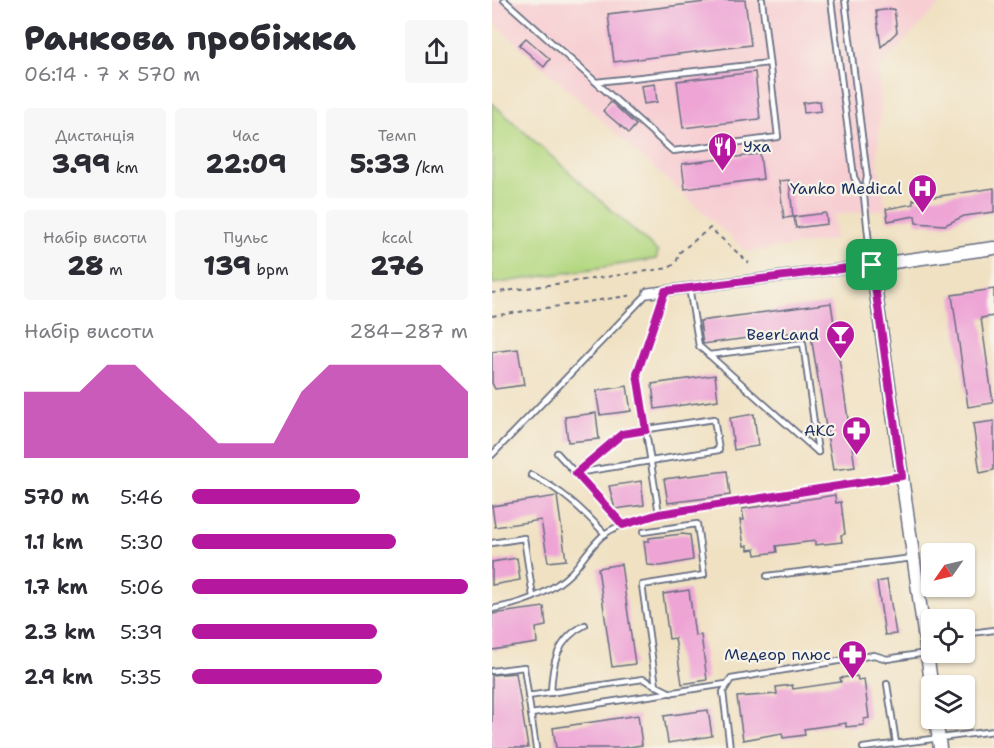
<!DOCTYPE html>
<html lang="uk">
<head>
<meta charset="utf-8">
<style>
	:root { --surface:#fff; --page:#f7f7f7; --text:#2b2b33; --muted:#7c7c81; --accent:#b5179e }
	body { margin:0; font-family:"Shantell Sans",sans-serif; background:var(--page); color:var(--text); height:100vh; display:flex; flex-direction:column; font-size:22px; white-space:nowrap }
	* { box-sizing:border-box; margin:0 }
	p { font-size:20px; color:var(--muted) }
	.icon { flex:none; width:33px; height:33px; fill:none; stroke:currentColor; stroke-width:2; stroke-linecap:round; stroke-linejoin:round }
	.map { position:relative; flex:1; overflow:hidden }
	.details { display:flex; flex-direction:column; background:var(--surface); width:492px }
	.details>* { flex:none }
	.needle { width:39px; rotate:236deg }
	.tools { position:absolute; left:429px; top:543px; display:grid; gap:12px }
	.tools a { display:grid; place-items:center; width:54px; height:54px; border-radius:6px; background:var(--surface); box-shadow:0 2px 4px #0004; font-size:30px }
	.pin { position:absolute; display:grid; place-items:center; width:51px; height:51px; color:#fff; margin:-26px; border-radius:12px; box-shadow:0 3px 9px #0006 }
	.round { display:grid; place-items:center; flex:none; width:63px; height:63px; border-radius:6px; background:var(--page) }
	.headline { display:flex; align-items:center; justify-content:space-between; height:102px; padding:0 24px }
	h1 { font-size:33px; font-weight:800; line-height:45px }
	.figures { display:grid; grid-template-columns:repeat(3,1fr); gap:9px; height:102px; padding:6px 24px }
	.figures div { display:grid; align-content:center; border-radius:6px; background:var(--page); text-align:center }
	.figures b { font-size:26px; font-weight:800 }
	.figures small { font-size:16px; font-weight:400 }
	.figures p { font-size:16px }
	.chart { height:168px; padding:12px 24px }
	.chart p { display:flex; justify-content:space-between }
	.chart svg { width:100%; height:108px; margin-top:6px; fill:var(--accent); opacity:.7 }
	ul { padding:0 24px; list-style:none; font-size:20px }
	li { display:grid; grid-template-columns:96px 72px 1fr; align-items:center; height:45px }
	li i { height:15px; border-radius:8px; background:var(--accent) }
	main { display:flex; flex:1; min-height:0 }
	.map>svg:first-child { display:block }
</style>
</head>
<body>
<main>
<section class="details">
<div class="headline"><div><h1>Ранкова пробіжка</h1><p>06:14 · 7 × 570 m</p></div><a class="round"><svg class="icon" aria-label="share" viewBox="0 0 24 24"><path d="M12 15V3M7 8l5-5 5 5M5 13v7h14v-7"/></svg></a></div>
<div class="figures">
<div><p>Дистанція</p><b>3.99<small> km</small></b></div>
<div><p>Час</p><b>22:09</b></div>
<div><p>Темп</p><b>5:33<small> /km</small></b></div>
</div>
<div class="figures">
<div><p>Набір висоти</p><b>28<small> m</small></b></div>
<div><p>Пульс</p><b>139<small> bpm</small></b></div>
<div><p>kcal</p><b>276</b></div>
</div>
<div class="chart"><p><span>Набір висоти</span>284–287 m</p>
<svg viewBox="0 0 160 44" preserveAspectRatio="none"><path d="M0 44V17L10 17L20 17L30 6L40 6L50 17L60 27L70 38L80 38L90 38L100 17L110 6L120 6L130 6L140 6L150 6L160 17V44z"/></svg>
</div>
<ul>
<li><b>570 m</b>5:46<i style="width:61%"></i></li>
<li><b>1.1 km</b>5:30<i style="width:74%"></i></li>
<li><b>1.7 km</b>5:06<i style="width:100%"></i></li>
<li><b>2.3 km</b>5:39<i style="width:67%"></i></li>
<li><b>2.9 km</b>5:35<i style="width:69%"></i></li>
</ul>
</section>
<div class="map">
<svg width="502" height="748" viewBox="0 0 502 748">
	<rect width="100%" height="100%" fill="#f7f3e8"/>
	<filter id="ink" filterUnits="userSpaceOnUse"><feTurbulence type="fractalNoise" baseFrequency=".0167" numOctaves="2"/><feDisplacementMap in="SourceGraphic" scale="12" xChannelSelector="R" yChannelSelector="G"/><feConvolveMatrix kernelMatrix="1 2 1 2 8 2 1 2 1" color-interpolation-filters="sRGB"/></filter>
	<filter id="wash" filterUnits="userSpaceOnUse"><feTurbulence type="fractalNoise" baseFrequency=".008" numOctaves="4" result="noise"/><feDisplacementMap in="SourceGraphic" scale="24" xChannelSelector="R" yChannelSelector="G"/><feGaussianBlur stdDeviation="1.35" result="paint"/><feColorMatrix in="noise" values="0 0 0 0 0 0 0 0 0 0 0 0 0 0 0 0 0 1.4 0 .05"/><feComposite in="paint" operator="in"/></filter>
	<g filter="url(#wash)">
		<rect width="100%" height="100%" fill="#f0e1c2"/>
		<polygon fill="#f7cfd3" points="0,0 452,0 387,68 389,105 385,159 394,209 342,215 343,240 255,252 0,21"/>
		<polygon fill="#b4d881" stroke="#688470" stroke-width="1.5" points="0,103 166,252 164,259 0,284"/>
		<g id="blocks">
			<g fill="#eea5d6">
				<polygon points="230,0 253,0 259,45 122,62 116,14"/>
				<polygon points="402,9 405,32 389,47 384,11"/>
				<polygon points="34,38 58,59 52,67 27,45"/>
				<polygon points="263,72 268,119 191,128 185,81"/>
				<polygon points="163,84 165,102 152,104 149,86"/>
				<polygon points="328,101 329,111 312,113 311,103"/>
				<polygon points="119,102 144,125 137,133 111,111"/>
				<polygon points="268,154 271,179 193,189 190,164"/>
				<polygon points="297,180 301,217 292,218 287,181"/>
				<polygon points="502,188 502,212 472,216 453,225 424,223 423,216 396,221 394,209 421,204 421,200"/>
				<polygon points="334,213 335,224 304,228 302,217"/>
				<polygon points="502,289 502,316 489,318 501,403 476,407 460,295"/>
				<polygon points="339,303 363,467 341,470 318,330 211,344 208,321"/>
				<polygon points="26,349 32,385 3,389 0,383 0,352"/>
				<polygon points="223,375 226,400 163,409 160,384"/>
				<polygon points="135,386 139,411 108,415 104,391"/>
				<polygon points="104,413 107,439 76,442 73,417"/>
				<polygon points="262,414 266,446 242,450 238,418"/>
				<polygon points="502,421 502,470 488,473 481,424"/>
				<polygon points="235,471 238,495 176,503 172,479"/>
				<polygon points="149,481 152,505 123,509 117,486"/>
				<polygon points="343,495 344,503 349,502 353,534 349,535 350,542 323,545 323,541 284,546 285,552 264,555 263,549 256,550 256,545 252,546 248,520 252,520 250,509"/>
				<polygon points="65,496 74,560 56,562 49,520 3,527 0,506"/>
				<polygon points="190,534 198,535 201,560 169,566 155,565 152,541 157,541 157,538"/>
				<polygon points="25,558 28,580 0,585 0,562"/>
				<polygon points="129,564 143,664 120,667 106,568"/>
				<polygon points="395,580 404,634 393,635 385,582"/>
				<polygon points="197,590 203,636 209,635 215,680 190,684 183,638 177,639 171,594"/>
				<polygon points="52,607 54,626 44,628 45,643 0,650 0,614"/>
				<polygon points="24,673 36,748 0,748 0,675"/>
				<polygon points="365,676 366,680 372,679 377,718 372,719 372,725 354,727 354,723 312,729 313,735 291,738 290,733 251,740 245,697 285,694 284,687 300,685 301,689 349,682 348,678"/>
				<polygon points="216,710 220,736 176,743 172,716"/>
				<polygon points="146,715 150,745 129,748 64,748 61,728"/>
			</g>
		</g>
	</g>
	<g filter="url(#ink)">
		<use href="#blocks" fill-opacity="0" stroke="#666d81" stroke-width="1.5"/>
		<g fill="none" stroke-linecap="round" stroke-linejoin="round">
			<defs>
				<g id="service">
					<polyline points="12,0 181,151 286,137 270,0"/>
					<polyline points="339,0 362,177 372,196 379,263"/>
					<polyline points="353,0 375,176 372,196"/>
					<polyline points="104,82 277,63"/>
					<polyline points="197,287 207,346 326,452"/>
					<polyline points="217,355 311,343 326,452"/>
					<polygon points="222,419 227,450 84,473 130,433"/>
					<polyline points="65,453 131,525"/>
					<polyline points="0,455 156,293"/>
					<path d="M39,475C70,490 90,509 113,534"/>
					<polyline points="167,514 145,374 173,291"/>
					<polyline points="151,532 205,524 212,575 150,585 164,686"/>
					<polyline points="0,543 32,538 41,597"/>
					<polyline points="275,576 421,558"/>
					<path d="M0,609C29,604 59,593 80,572C91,560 101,542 114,533C129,523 150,519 167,514L410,476"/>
					<polyline points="472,634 502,630"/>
					<polyline points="0,671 32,667 44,748"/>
					<polyline points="395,684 404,743"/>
					<path d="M59,693C60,663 65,639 93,625"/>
					<polyline points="36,696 151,679 179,693"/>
					<polyline points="39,714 234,684"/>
					<polyline points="238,748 231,692 239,679 382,655 395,659 434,653"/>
					<polyline points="371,748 502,731"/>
				</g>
				<polyline id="minor" points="156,293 380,265"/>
				<g id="tertiary">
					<polyline points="440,689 380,265 502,248"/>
					<polyline points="444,718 448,748"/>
				</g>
			</defs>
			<use href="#service" stroke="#666d81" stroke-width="8"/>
			<use href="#minor" stroke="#666d81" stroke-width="12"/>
			<use href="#tertiary" stroke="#666d81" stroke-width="15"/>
			<g stroke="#666d81" stroke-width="2" stroke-dasharray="4.5 4.5" stroke-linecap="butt">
				<polyline points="0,293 177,268 184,263 188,252 218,228 257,263"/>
				<polyline points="0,316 142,295"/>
			</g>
			<use href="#service" stroke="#fff" stroke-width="4.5"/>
			<use href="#minor" stroke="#fff" stroke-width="9"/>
			<use href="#tertiary" stroke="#fff" stroke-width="12"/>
		</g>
	</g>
	<g fill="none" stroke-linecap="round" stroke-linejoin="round" filter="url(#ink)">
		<defs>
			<polygon id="route" points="380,265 410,476 167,514 131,525 84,473 130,434 154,430 145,374 173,291"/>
		</defs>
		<use href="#route" stroke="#fff" stroke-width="12"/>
		<use href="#route" stroke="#b5179e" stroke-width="8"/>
	</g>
	<defs>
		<symbol id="restaurant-pin" viewBox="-11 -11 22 30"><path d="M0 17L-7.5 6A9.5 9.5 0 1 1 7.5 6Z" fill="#b5179e" stroke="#f7f3e8"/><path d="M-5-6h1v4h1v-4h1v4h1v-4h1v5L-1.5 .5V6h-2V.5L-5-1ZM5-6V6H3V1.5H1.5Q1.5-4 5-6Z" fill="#fff"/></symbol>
		<symbol id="hospital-pin" viewBox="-11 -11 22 30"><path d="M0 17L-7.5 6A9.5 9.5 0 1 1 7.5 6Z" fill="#b5179e" stroke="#f7f3e8"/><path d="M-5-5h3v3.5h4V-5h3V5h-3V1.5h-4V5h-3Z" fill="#fff"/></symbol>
		<symbol id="bar-pin" viewBox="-11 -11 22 30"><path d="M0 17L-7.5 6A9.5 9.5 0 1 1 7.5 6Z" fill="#b5179e" stroke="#f7f3e8"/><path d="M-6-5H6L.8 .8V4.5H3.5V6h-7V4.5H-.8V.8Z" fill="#fff"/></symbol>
		<symbol id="pharmacy-pin" viewBox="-11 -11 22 30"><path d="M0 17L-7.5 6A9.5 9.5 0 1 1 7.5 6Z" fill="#b5179e" stroke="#f7f3e8"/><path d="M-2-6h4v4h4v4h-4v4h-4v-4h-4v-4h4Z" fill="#fff"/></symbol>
	</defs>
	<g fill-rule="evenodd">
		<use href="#restaurant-pin" x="214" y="130" width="33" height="45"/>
		<use href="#hospital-pin" x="414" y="172" width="33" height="45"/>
		<use href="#bar-pin" x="332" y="318" width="33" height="45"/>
		<use href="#pharmacy-pin" x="348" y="414" width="33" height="45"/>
		<use href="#pharmacy-pin" x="344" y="638" width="33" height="45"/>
	</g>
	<g text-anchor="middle" stroke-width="4.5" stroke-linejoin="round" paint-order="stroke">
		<g font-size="16" fill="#1b2f5e" stroke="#f7f3e8" text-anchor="end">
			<text x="251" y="152" text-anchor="start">Уха</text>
			<text x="410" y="194">Yanko Medical</text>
			<text x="327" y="340">BeerLand</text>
			<text x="343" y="436">АКС</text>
			<text x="339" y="660">Медеор плюс</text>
		</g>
	</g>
</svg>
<div class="tools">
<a><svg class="needle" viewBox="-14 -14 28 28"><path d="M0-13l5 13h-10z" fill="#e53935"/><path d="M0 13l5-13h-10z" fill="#7c7c81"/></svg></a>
<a><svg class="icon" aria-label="locate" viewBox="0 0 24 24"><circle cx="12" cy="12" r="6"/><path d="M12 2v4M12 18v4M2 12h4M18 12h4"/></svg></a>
<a><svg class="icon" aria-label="layers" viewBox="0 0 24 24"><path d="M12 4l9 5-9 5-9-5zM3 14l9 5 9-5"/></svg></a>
</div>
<div class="pin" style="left:380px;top:265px;background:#1e9e55"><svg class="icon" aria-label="arrive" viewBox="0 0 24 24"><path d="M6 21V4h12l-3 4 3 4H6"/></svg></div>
</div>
</main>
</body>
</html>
